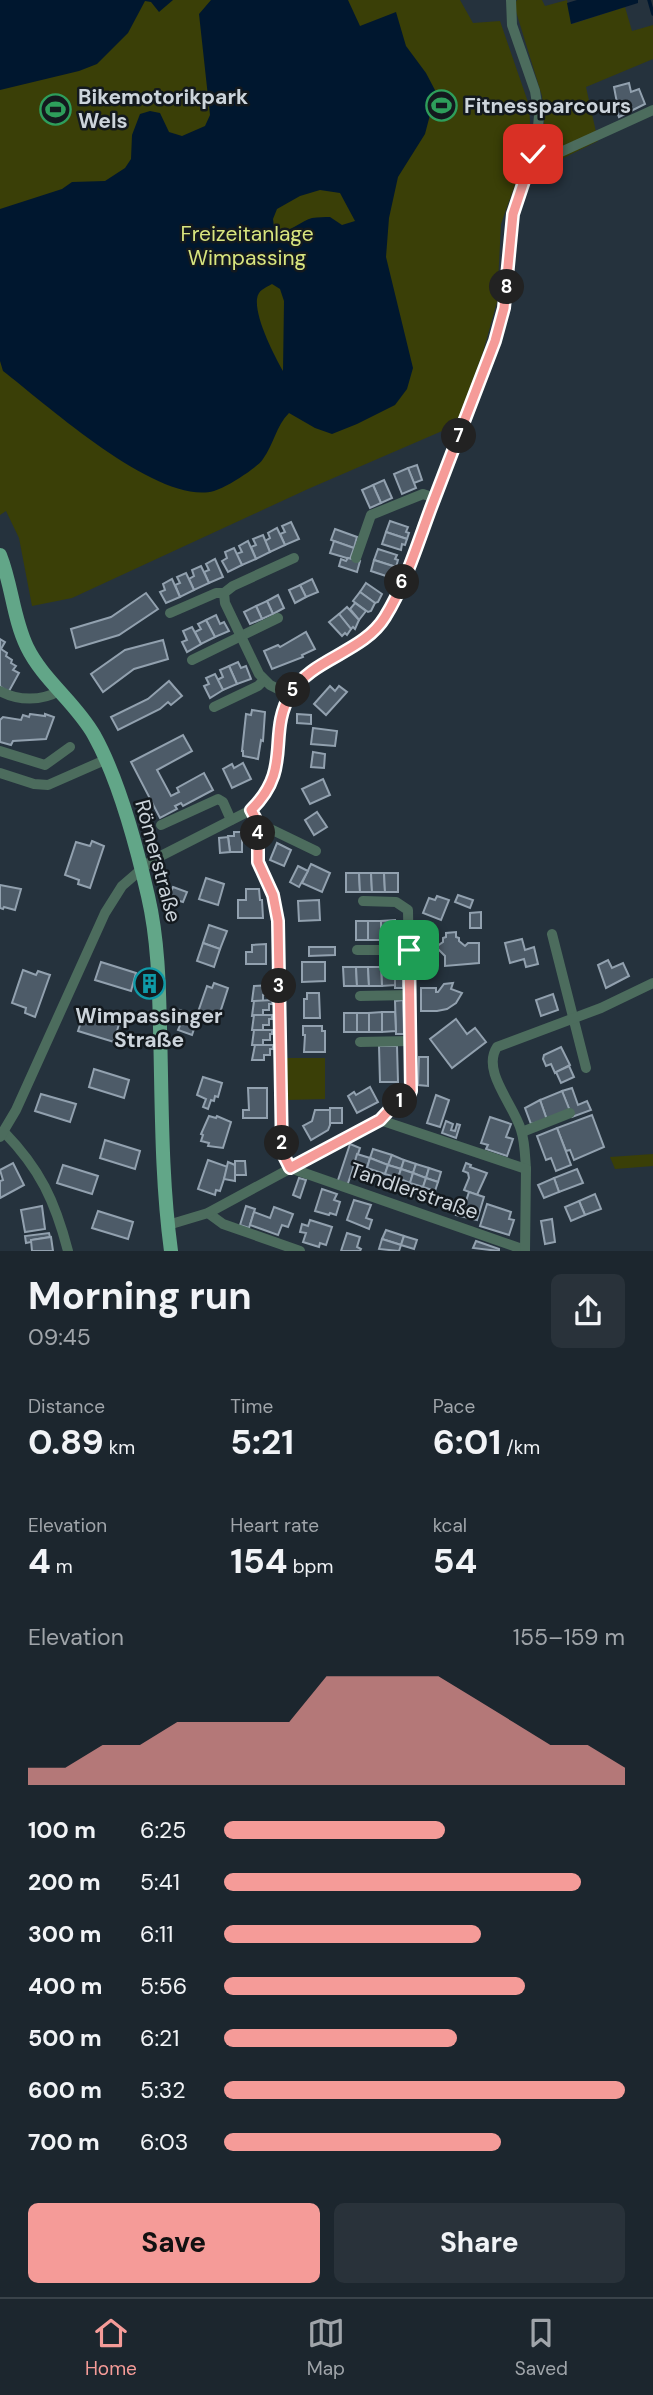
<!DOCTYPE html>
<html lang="en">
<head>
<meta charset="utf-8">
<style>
	:root { --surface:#1c262e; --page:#29323a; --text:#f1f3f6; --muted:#a0a5aa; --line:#3a434a; --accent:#f59b98 }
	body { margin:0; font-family:"DM Sans",sans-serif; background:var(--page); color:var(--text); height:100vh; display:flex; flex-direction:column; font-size:26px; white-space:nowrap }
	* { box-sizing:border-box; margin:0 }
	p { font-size:23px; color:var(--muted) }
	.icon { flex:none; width:38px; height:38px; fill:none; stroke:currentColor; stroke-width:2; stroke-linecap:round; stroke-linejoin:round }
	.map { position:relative; height:1251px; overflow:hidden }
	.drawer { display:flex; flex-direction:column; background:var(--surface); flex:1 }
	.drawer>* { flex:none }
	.pin { position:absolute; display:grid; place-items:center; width:60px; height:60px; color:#fff; margin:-30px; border-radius:14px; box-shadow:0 4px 10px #0006 }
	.km { position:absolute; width:35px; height:35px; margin:-18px; border-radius:50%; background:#222; color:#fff; font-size:19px; line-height:35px; text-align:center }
	.round { display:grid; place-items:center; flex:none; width:74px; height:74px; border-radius:10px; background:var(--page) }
	.overview { display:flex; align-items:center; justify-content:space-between; height:119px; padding:0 28px }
	h1 { font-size:38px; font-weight:700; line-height:52px }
	.stats { display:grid; grid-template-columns:repeat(3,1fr); gap:10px; height:119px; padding:7px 28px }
	.stats div { display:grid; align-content:center }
	.stats b { font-size:35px; font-weight:700 }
	.stats small { font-size:19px; font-weight:400 }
	.stats p { font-size:19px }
	.chart { height:196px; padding:14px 28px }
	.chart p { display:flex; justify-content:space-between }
	.chart svg { width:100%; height:126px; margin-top:7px; fill:var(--accent); opacity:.7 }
	.action { display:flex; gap:14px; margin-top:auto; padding:14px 28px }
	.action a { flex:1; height:80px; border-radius:10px; background:var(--accent); color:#111; font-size:28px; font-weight:700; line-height:80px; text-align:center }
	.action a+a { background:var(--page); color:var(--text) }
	ul { padding:0 28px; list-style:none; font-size:23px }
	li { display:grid; grid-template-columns:112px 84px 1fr; align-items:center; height:52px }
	li i { height:18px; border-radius:9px; background:var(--accent) }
	.tabs { display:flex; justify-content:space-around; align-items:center; height:98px; border-top:2px solid var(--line); background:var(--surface); font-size:19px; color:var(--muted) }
	.tabs a { display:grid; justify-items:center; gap:4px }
	.tabs .active { color:var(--accent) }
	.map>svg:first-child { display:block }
</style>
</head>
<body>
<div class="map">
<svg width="653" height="1251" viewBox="0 0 653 1251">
	<rect width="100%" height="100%" fill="#25323d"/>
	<g fill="#3a3f07">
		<polygon points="0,0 460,0 473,23 500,21 529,105 531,139 501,224 497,302 483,352 456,425 308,489 72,598 32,606 19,538 6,511 0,515"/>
		<polygon points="517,0 542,0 545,6 567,0 572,24 625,7 632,31 653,25 653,59 586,87 598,141 537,171 545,135 542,96 514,5"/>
		<polygon points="285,1058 325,1058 325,1099 287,1100"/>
		<polygon points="653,1154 653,1166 615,1169 610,1157"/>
	</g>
	<g fill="#00172f" fill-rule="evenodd">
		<polygon points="0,0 173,0 159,12 151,2 145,1 128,33 97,64 79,71 0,90"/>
		<path d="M211,0H348L360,26L396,12L406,46L426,73L436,92L425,134L398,177L389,218L386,257L413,368L407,389L395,405L357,424L332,434L315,428L289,413C276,426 274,444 263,459C260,464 252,469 247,473C238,479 224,488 214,491C158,506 46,404 3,371L0,361V209L62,189L72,182L105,181L125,168L131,159L132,135L140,114L150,111L160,113L169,132L182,136L205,126L210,115L199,14ZM320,190L340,193L355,221L342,225L330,217C325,217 318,217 312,218C299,221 288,237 274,227L273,219L277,209L300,196ZM272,284L280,289L284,301L283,371C274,355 255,318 257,299C258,290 265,288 272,284Z"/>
		<polygon points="577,0 638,0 638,3 571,24 567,3"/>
	</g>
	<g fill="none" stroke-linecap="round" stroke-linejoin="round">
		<polyline stroke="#00172f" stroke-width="3.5" points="649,0 653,14"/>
	</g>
	<g fill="#4d5b68" stroke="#92a1af" stroke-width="2">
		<polygon points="629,83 631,92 639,89 645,104 619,117 614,104 617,103 614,87"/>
		<polygon points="417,465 422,480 414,483 408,468"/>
		<polygon points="408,468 416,488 402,494 394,474"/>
		<polygon points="384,480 392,498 381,503 373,485"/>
		<polygon points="373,485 381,503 370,508 362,490"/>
		<polygon points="390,521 408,527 406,532 409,533 407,539 386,532"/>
		<polygon points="291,522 299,539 285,545 280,534 285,532 282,526"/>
		<polygon points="277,528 285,545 270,552 265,541 270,538 268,533"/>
		<polygon points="335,529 357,537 354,548 331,540"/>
		<polygon points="386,532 407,539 405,545 402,544 401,550 382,544"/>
		<polygon points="263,535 270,552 256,559 251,547 256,545 253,539"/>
		<polygon points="248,541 256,559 242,565 236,554 242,552 239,546"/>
		<polygon points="334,541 354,548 350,559 330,553"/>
		<polygon points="234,548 242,565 228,572 222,561 227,558 225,552"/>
		<polygon points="378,549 397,555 395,559 398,560 396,567 374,560"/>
		<polygon points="348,558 360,561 357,572 339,566 341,559 346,561"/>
		<polygon points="215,559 223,577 209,583 204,572 209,570 206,564"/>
		<polygon points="374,560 396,567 393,576 390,575 389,577 371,571"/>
		<polygon points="201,566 209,583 194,590 189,579 194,576 192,570"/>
		<polygon points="186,573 194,590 180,597 175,585 180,583 177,577"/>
		<polygon points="172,579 180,597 166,603 160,592 165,590 163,584"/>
		<polygon points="312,579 318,592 306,597 300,585"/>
		<polygon points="366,583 382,594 378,602 375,603 360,592"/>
		<polygon points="300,585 306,597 295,603 289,590"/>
		<polygon points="360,592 375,603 371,611 368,612 353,601"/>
		<polygon points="146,593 158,609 119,635 76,648 71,629 111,617"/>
		<polygon points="278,595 284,608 273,614 267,601"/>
		<polygon points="267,601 273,614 262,619 256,606"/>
		<polygon points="355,603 366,611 359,620 350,609"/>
		<polygon points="256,606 262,619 250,624 244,612"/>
		<polygon points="347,607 359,620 355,629 353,627 351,629 339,614"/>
		<polygon points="339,614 351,629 347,635 345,633 342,636 329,622"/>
		<polygon points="216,615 220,624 224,622 229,631 215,637 206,620"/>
		<polygon points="206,620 215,637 201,644 195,632 201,629 198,624"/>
		<polygon points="192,627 201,644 187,652 182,642 187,640 183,631"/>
		<polygon points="306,632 315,649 302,655 303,657 272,669 264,651 278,645 280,647"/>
		<polygon points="0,639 5,642 1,649 7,653 6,656 12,660 11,663 16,666 13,670 19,673 8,693 0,686"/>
		<polygon points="163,640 168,659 134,669 103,692 91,674 125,650"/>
		<polygon points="238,662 241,668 246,666 251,679 237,684 229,666"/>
		<polygon points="229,666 237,684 223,690 217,680 223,677 220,670"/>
		<polygon points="215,674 223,690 210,698 204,686 209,684 206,678"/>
		<polygon points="169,681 182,696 171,705 168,702 160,709 118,730 111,717 148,699"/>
		<polygon points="330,686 335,691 339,686 347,692 326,715 314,704"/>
		<polygon points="252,710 265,712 263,741 261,740 258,759 243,756 243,751 242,751 246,714 251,715"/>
		<polygon points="30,714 45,716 45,714 54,717 46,739 13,741 11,745 0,742 0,720 3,717 21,720 23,715 29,717"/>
		<polygon points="297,714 311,715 311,724 297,723"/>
		<polygon points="313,728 337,731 335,746 311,744"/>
		<polygon points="183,735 192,751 157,770 171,796 179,792 177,788 204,773 213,790 183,806 181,803 175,806 177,809 160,818 131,762"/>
		<polygon points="313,752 325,754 324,768 311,767"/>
		<polygon points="243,763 251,779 232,788 223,769 232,764 234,768"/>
		<polygon points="323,779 330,795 310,804 302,789"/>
		<polygon points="317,812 327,827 314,835 305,820"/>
		<polygon points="234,832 242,832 242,852 230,852 228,836 234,836"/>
		<polygon points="228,837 230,852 220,853 219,838"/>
		<polygon points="92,841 104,846 90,888 78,884 79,880 65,875 76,842 90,846"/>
		<polygon points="277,843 291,850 284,866 270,860"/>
		<polygon points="311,864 330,873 322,892 302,883"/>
		<polygon points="298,866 308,871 299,887 290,882"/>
		<polygon points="346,873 359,873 360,892 346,892"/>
		<polygon points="359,873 371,873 372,892 360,892"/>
		<polygon points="371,873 384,873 385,892 372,892"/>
		<polygon points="384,873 398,873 398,892 385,892"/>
		<polygon points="206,878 224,884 218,905 199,899"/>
		<polygon points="0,885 21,889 15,910 4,907 3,909 0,908"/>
		<polygon points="173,887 187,892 183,902 169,898"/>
		<polygon points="246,889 259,889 260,900 262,900 263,918 238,918 238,900 246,900"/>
		<polygon points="458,895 473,900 470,908 455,902"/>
		<polygon points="437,896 449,900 441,920 423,913 429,898 435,900"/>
		<polygon points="319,900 320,920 299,921 298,901"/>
		<polygon points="481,912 481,928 470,928 470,913"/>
		<polygon points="395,920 395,940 381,940 381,921"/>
		<rect x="356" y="921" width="12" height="19"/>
		<rect x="368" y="921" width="13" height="19"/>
		<polygon points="209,925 227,931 220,949 203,943"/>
		<polygon points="456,932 456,937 459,938 459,941 465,946 468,943 479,943 479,963 445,966 445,956 436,947 443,942 443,938 446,937 446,933"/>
		<polygon points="522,939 525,950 534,947 538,964 526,967 524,959 510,963 505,943"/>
		<polygon points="203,943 220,949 214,967 197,961"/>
		<polygon points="266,944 266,964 246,964 246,952 252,952 252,945"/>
		<polygon points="309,947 335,947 335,955 309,956"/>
		<polygon points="403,954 403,988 395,988 395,955"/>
		<polygon points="608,960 612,968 623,963 629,976 606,988 598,965"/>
		<polygon points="101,962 136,973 131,991 95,980"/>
		<polygon points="302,962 325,962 325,981 302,982"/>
		<polygon points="395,966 395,985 382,986 381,967"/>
		<polygon points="343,967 356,967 357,986 344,986"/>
		<polygon points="356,967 368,967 369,986 357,986"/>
		<polygon points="368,967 381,967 382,986 369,986"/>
		<polygon points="23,970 36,975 38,971 50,975 35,1017 25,1013 26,1008 12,1003"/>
		<polygon points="214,983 228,988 217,1022 197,1015 207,986 212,988"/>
		<polygon points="453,983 451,989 462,993 456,1003 447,1009 437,1011 421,1011 421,988 436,988 436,992 438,992 444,984"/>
		<polygon points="272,985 272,989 269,989 269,995 263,995 263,1001 252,1001 254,986"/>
		<polygon points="307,993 319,993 320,1018 304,1018 304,999 307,999"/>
		<polygon points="553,994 558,1010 541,1016 536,1000"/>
		<polygon points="272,1000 272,1004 269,1004 269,1010 263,1010 263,1015 252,1016 254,1001"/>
		<polygon points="403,1000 404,1034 396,1034 395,1001"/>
		<polygon points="180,1010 189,1014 186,1023 195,1026 192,1035 178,1030 182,1021 177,1020"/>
		<polygon points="382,1012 382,1032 369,1032 369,1013"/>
		<polygon points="382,1012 395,1012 396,1031 382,1032"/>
		<polygon points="84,1013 119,1024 114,1042 78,1031"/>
		<rect x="344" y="1013" width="13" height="19"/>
		<rect x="357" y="1013" width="12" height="19"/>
		<polygon points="254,1015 272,1015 272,1019 269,1019 269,1025 263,1025 263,1030 252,1030"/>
		<polygon points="456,1019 467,1034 475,1028 486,1042 452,1068 430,1039"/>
		<polygon points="303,1026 322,1026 322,1031 325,1031 325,1052 304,1052 305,1035 303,1035"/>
		<polygon points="254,1030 272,1030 272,1034 270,1034 270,1040 263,1040 263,1045 252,1045"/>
		<polygon points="255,1045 273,1045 273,1049 270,1049 270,1055 264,1055 264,1060 252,1060"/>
		<polygon points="379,1046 397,1046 398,1082 380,1082"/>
		<polygon points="561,1047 570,1065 555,1073 551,1064 546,1066 543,1059 544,1055"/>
		<polygon points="419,1057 428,1057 428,1086 418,1085"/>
		<polygon points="569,1066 574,1077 561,1083 556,1072"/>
		<polygon points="94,1069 129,1080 124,1098 89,1087"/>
		<polygon points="203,1077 222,1083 218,1097 215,1096 214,1101 211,1100 208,1109 203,1107 206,1099 197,1095"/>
		<polygon points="370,1087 378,1102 357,1113 348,1096 354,1092 356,1095"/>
		<polygon points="248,1088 267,1088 267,1118 243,1118 243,1110 249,1110"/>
		<polygon points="572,1088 578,1105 587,1101 591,1110 572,1117 562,1091"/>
		<polygon points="562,1091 570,1111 547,1120 540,1100"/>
		<polygon points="41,1094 76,1104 70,1122 35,1111"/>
		<polygon points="436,1095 449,1100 440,1127 427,1123"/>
		<polygon points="540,1100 547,1120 531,1124 525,1108"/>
		<rect x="330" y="1108" width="12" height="15"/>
		<polygon points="315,1110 330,1110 330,1125 328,1130 311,1140 303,1126 312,1121"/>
		<polygon points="592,1115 604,1147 574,1160 570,1150 566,1151 557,1128"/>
		<polygon points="209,1116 216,1118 217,1116 231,1122 223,1148 208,1146 209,1143 201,1141 203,1135 201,1134"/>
		<polygon points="490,1117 511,1124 506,1137 513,1139 507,1156 486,1149 488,1145 481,1143"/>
		<polygon points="446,1121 453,1124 451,1130 455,1131 457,1124 460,1125 456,1138 442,1133"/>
		<polygon points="557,1128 571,1165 556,1171 551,1158 546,1160 537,1136"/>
		<polygon points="105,1140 140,1151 135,1169 100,1158"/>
		<polygon points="350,1144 360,1148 347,1186 337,1183"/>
		<polygon points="373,1149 392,1155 388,1165 370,1158"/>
		<polygon points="357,1154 370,1158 367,1168 369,1169 368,1173 353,1168"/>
		<polygon points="392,1155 404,1160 401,1169 388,1165"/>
		<polygon points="370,1158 388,1165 385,1174 367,1168"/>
		<polygon points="208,1160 228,1167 220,1191 216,1190 215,1195 198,1189"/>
		<polygon points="404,1160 416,1164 413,1173 401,1169"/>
		<polygon points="235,1161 245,1161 246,1175 235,1175"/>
		<polygon points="228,1162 235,1165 235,1181 224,1179"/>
		<polygon points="13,1163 24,1185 0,1198 0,1181 3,1180 0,1170"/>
		<polygon points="466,1163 471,1165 470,1167 487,1173 477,1195 464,1190 469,1178 468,1173 463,1171"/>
		<polygon points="416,1164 429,1168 426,1178 413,1173"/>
		<polygon points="63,1165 98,1176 92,1194 57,1183"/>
		<polygon points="388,1165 401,1169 398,1178 385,1174"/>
		<polygon points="429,1168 441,1172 438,1182 426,1178"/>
		<polygon points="401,1169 413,1173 410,1183 398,1178"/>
		<polygon points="577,1169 583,1183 559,1192 554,1178"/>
		<polygon points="413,1173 426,1178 423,1187 410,1183"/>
		<polygon points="299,1178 306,1180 300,1198 293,1195"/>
		<polygon points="426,1178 438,1182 435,1191 423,1187"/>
		<polygon points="554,1178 559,1192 544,1198 538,1185"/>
		<polygon points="322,1189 337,1194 334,1200 340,1202 336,1215 330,1213 329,1215 315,1211"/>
		<polygon points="469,1192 484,1197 477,1220 456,1215 458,1210 453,1209 452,1212 445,1210 448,1199 465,1204"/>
		<polygon points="595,1194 601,1209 585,1215 579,1201"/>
		<polygon points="354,1200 371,1205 366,1218 372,1220 369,1229 347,1220"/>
		<polygon points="579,1201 585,1215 571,1221 565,1207"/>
		<polygon points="487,1204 511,1212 509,1219 514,1220 509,1235 480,1226"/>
		<polygon points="42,1206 45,1229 25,1232 21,1210"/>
		<polygon points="246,1206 255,1209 249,1228 240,1225"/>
		<polygon points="274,1207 293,1214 288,1227 282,1225 278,1235 250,1225 254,1212 270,1218"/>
		<polygon points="98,1211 133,1222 128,1239 92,1228"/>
		<polygon points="552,1219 555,1242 545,1244 541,1221"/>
		<polygon points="310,1220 332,1227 326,1245 320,1243 319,1247 303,1242 306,1233 300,1232 302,1224 308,1226"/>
		<polygon points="386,1230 404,1236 401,1245 382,1239"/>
		<polygon points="49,1233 50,1237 31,1240 31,1242 26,1243 25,1236"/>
		<polygon points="347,1233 360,1237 357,1247 361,1249 360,1251 341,1251"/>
		<polygon points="404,1236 417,1240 414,1249 401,1245"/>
		<polygon points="51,1237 53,1251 32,1251 31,1240"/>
		<polygon points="382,1239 401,1245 399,1251 379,1249"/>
		<polygon points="476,1241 499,1249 499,1251 473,1248"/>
	</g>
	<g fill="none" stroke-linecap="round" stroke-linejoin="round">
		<g stroke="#4c6c5d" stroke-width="10">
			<polyline points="533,154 552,156 653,110"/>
			<polyline points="356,558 371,515 423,494 435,498"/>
			<polyline points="170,613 216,593 224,593"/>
			<polyline points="192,660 278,618"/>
			<path d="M0,691C18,701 42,701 59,691"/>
			<polyline points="290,695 270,685 259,674 225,603 224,593 233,586 294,558"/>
			<polyline points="214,707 258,686 264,680"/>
			<polyline points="0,751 45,765 70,747"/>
			<polyline points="0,773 34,784 48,785 105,760"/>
			<polyline points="251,810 258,823 258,862 273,895 278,921 282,1152 290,1168 525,1250"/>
			<polyline points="258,823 316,851"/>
			<polyline points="161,825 218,799 223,802 231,820"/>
			<polyline points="363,901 396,902 408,910 411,1091 409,1096 393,1106 380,1120"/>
			<polyline points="552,934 586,1068"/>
			<polyline points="357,950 409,950"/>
			<polyline points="360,996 409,995"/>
			<polyline points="360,1042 410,1041"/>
			<path d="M4,1132C40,1169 55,1201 68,1251"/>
			<polyline points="522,1132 570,1113"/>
			<path d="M0,1137L16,1110L105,913L122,886L151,861L251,810C294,768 266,735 291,693C312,658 363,653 385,617C406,583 418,542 432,505C453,450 474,396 496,341L504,308L508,279L510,232L513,214L533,154L537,137L539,116L535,91L512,25L511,0"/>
			<path d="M526,1169C525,1156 525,1142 521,1130C514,1105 481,1071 497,1047L601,1008L653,983"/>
			<polyline points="208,1213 223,1224 300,1251"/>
			<polyline points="168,1225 208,1213 380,1120 526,1169 525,1251"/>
		</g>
		<path stroke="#62a688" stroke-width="14" d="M0,555C12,585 13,618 27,647C43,680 76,703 94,735C118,778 137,848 148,896C158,939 159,984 160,1028C162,1102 161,1177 171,1251"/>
	</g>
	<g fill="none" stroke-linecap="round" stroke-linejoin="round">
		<defs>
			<path id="route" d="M409,950L411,1091L409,1096L393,1106L380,1120L290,1168L282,1152L278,921L273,895L258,862V823L251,810C294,768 266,735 291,693C312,658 363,653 385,617C406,583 418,542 432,505C453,450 474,396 495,341L504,308L513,214L533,154"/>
		</defs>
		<use href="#route" stroke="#fff" stroke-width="14"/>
		<use href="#route" stroke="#f59b98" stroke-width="9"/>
	</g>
	<defs>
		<symbol id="stadium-ring" viewBox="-11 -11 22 22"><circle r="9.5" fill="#13191e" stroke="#2e9e5b" stroke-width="1.5"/><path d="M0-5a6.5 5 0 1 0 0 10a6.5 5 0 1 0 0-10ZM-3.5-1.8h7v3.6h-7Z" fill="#2e9e5b"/></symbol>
		<symbol id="building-ring" viewBox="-11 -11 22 22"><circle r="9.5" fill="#13191e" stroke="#0f9aa8" stroke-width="1.5"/><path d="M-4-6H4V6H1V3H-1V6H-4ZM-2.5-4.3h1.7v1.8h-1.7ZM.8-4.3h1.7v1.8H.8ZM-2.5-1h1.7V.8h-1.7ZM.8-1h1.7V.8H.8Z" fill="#0f9aa8"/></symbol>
	</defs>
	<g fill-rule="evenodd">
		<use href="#stadium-ring" x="424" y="88" width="35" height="35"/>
		<use href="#stadium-ring" x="38" y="92" width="35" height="35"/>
		<use href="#building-ring" x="132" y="966" width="35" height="35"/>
	</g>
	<g text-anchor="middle" stroke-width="5" stroke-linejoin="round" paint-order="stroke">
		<g font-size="21" font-weight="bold" fill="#ccd4db" stroke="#13191e" text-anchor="start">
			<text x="78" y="104">Bikemotorikpark<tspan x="78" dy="24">Wels</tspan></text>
			<text x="464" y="113">Fitnessparcours</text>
			<text x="149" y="1023" text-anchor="middle">Wimpassinger<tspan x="149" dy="24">Straße</tspan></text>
		</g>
		<g font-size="21" fill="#d8e57f" stroke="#13191e">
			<text x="247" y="241">Freizeitanlage<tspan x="247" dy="24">Wimpassing</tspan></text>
		</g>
		<g font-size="21" fill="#ccd4db" stroke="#13191e">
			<text transform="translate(158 861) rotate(75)" y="7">Römerstraße</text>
			<text transform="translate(414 1191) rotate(19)" y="7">Tandlerstraße</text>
		</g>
	</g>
</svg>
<div class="pin" style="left:409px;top:950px;background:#1e9e55"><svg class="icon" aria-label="arrive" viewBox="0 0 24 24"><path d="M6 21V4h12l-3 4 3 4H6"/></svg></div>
<div class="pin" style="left:533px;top:154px;background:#d93025"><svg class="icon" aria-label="check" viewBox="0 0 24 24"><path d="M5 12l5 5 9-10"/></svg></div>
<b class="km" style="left:400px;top:1101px">1</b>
<b class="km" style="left:282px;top:1143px">2</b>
<b class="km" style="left:279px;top:986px">3</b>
<b class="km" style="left:258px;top:833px">4</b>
<b class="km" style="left:293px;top:690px">5</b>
<b class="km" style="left:402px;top:582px">6</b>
<b class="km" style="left:459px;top:436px">7</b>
<b class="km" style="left:507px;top:287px">8</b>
</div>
<section class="drawer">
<div class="overview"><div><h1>Morning run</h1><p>09:45</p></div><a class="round"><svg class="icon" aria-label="share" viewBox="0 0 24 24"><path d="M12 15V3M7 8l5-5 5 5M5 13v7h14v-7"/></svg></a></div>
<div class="stats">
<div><p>Distance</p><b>0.89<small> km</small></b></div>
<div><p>Time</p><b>5:21</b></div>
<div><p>Pace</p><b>6:01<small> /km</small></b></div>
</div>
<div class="stats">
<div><p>Elevation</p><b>4<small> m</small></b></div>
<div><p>Heart rate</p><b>154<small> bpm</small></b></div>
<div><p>kcal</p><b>54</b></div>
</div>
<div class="chart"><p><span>Elevation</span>155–159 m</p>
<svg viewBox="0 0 160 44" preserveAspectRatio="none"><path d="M0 44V38L10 38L20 30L30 30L40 22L50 22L60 22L70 22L80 6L90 6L100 6L110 6L120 14L130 22L140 30L150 30L160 38V44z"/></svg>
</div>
<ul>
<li><b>100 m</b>6:25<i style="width:55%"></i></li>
<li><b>200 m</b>5:41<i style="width:89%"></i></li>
<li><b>300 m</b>6:11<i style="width:64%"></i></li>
<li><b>400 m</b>5:56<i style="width:75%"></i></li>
<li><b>500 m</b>6:21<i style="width:58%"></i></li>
<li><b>600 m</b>5:32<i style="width:100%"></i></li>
<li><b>700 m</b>6:03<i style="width:69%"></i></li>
</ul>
<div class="action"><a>Save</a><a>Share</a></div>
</section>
<nav class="tabs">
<a class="active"><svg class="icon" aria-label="home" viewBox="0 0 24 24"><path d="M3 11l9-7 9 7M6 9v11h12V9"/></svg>Home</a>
<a><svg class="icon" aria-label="map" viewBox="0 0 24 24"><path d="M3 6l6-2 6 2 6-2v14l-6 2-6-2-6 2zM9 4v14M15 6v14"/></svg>Map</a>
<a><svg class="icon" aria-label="saved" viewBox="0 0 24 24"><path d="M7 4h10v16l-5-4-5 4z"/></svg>Saved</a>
</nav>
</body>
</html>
